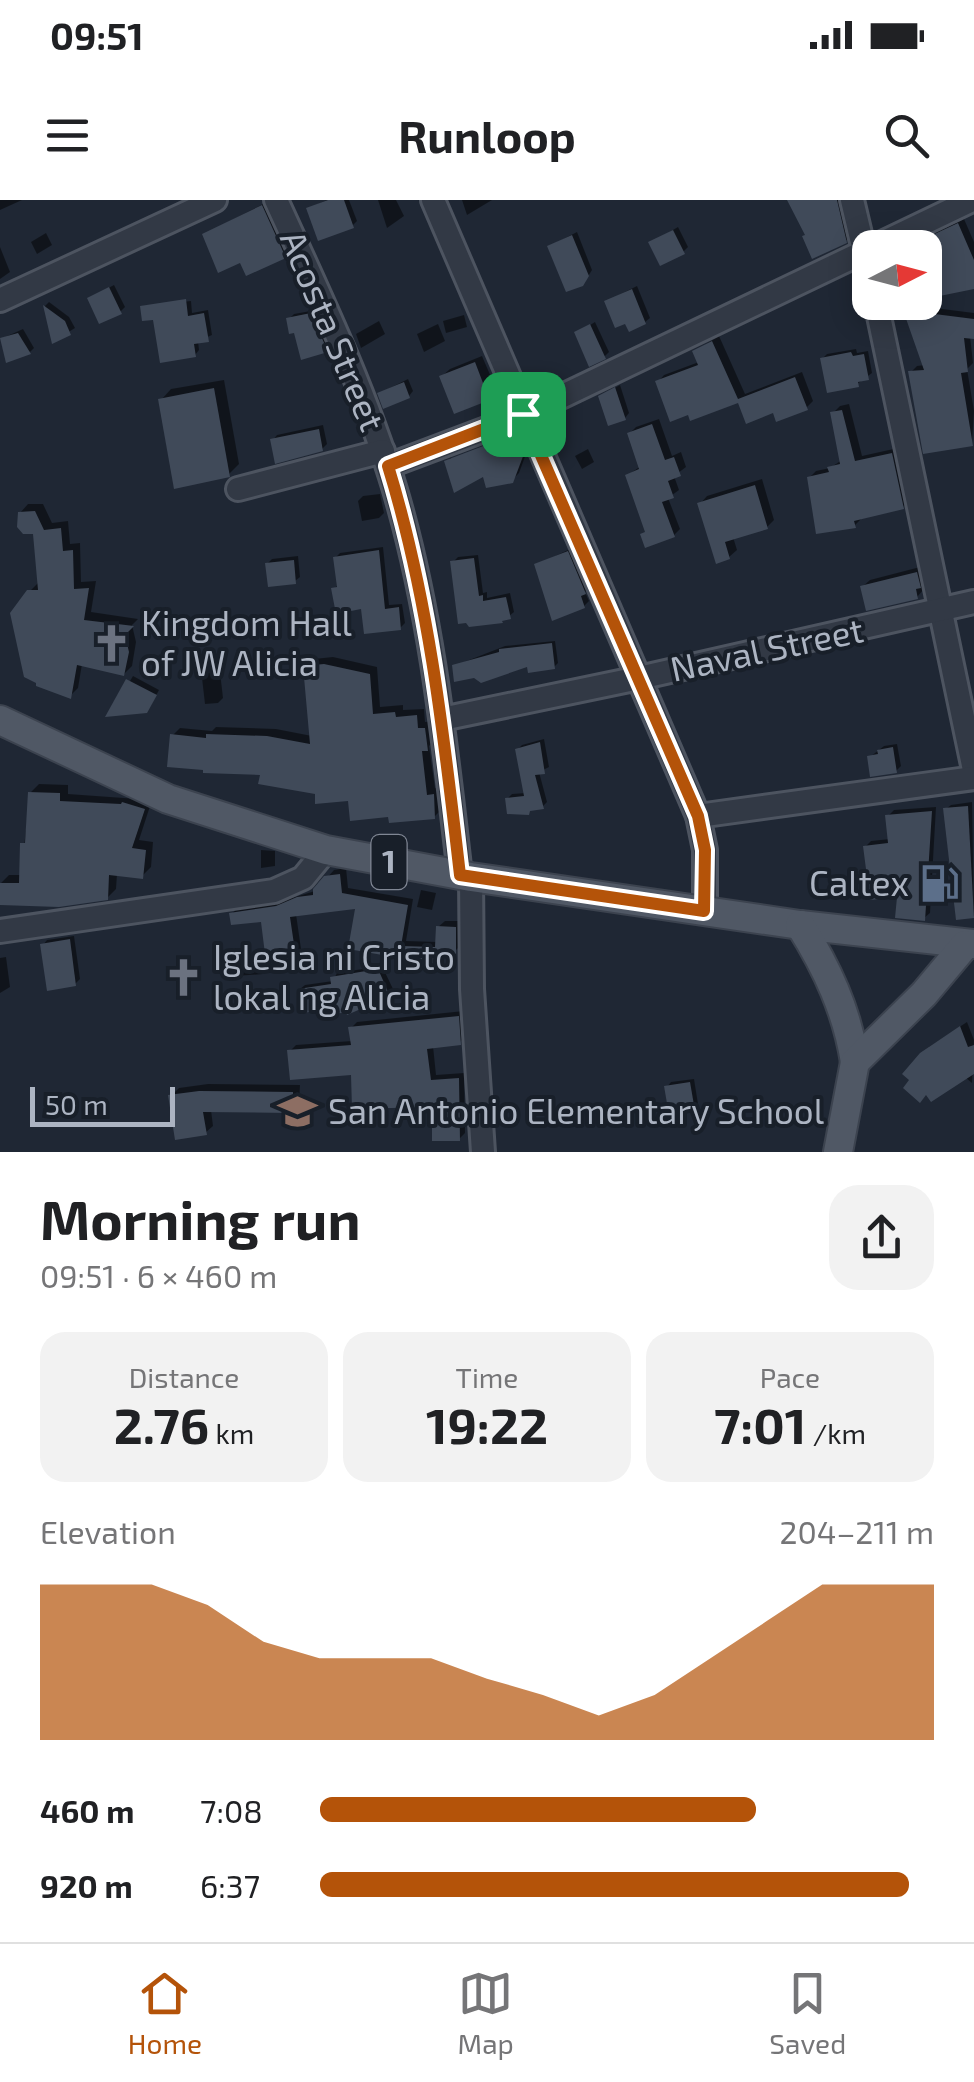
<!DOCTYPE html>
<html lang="en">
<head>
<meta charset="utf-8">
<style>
	:root { --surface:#fff; --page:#f2f2f2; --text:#202124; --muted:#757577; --line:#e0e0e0; --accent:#b45309 }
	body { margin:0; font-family:"Exo 2",sans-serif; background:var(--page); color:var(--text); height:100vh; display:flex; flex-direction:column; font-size:38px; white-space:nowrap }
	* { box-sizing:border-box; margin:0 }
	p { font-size:32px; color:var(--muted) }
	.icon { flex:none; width:55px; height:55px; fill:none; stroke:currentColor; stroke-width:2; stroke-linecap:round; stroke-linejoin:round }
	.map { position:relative; height:952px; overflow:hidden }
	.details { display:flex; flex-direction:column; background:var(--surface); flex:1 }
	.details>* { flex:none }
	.needle { width:65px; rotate:84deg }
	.fabs { position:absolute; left:852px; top:30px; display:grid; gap:20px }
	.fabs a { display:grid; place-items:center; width:90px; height:90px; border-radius:20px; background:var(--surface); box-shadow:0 5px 25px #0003; font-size:50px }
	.scale { position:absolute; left:30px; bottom:25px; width:145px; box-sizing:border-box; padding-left:10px; border:5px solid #acb4c2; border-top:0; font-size:28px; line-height:35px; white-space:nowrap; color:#acb4c2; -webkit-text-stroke:8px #181f29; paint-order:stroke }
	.pin { position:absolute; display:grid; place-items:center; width:85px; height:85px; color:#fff; margin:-42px; border-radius:20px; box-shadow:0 5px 15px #0006 }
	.round { display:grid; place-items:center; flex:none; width:105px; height:105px; border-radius:30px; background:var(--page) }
	.overview { display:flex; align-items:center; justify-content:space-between; height:170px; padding:0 40px }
	h1 { font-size:55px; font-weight:700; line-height:75px }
	.stats { display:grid; grid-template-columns:repeat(3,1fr); gap:15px; height:170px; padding:10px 40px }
	.stats div { display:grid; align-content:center; border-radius:25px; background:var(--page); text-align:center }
	.stats b { font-size:50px; font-weight:700 }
	.stats small { font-size:28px; font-weight:400 }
	.stats p { font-size:28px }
	.chart { height:280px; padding:20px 40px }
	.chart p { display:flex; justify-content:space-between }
	.chart svg { width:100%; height:180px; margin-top:10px; fill:var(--accent); opacity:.7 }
	ul { padding:0 40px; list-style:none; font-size:32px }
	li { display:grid; grid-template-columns:160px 120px 1fr; align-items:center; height:75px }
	li i { height:25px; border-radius:12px; background:var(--accent) }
	.status { display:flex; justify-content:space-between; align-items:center; height:70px; padding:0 50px; background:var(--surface); direction:ltr }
	.status svg { height:28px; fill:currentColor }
	header { display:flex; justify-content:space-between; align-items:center; height:130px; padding:0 40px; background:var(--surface); font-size:45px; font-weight:700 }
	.menu { display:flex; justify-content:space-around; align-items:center; height:140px; border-top:2px solid var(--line); background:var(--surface); font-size:28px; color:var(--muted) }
	.menu a { display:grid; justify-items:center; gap:5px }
	.menu .current { color:var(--accent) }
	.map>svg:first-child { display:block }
</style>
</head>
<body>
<div class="status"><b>09:51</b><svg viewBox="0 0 49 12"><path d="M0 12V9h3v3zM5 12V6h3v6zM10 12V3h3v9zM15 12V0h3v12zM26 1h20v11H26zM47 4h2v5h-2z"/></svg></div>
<header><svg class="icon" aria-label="menu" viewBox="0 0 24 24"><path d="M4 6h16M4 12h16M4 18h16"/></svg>Runloop<svg class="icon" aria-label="search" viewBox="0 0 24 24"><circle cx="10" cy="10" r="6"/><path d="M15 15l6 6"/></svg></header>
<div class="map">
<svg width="974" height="952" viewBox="0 0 974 952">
	<rect width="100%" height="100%" fill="#1f2734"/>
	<g fill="#0007">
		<polygon points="0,0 22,0 0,10"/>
		<polygon points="327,0 349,0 357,21 352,26 309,8"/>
		<polygon points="378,0 396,0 404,16 387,28"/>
		<polygon points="462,0 492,0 467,15"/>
		<polygon points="790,0 843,0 850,37 845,41 807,34"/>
		<polygon points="267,2 289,52 285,56 242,60 205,34"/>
		<polygon points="964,19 974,42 974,86 925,96 925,48 906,48 930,41 935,33"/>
		<polygon points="678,27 688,47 683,52 651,43"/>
		<polygon points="577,32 592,70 587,78 550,46"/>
		<polygon points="46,33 52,45 37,54 31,42"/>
		<polygon points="0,47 10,72 0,79"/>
		<polygon points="114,85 125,107 120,112 90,98"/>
		<polygon points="637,86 650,118 645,122 607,101"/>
		<polygon points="191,101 192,113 208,110 212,135 198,141 199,150 195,155 143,106"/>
		<polygon points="49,102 69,117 75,128 54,141 45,106"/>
		<polygon points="911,105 974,113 974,137 970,136 973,163 967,169 974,211 972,243 911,172 917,166 925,165 906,111"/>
		<polygon points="316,110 331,146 327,150 289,119 294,114"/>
		<polygon points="464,115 467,127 446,133 443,121"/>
		<polygon points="379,121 385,134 361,148 356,134"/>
		<polygon points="595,122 609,152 604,157 577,133"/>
		<polygon points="438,124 445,141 424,152 417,134"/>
		<polygon points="23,129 34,148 30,152 3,138"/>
		<polygon points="719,136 745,194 802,172 813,201 806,208 775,210 658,182 664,175 699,162 695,151"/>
		<polygon points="856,149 857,153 868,151 872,173 857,184 823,158 827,154"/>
		<polygon points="482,156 491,177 501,173 506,187 498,194 442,176 450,169"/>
		<polygon points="408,179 413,191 409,196 380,193"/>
		<polygon points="224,180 239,264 228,275 161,200 171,189"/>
		<polygon points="620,185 629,213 625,218 601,196"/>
		<polygon points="849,204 862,256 898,248 909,300 903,307 861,319 855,325 809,278 816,271 830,268 842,260 833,213 840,206"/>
		<polygon points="659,219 672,256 681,252 686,267 674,276 679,290 668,298 680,329 674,335 647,331 628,275 641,266 629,234 636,227"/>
		<polygon points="323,225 327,244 322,249 273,240 277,235"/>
		<polygon points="526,233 530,243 519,273 512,280 447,262 451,257 451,261"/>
		<polygon points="588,249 594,262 582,269 575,256"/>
		<polygon points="762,279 774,320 767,327 733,337 737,350 729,357 700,304 707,296"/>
		<polygon points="380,294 384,313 379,318 362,321 358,301 363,296"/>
		<polygon points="28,304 43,304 52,323 68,321 70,344 80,343 81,382 96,381 91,412 138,419 132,425 136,442 132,466 124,474 82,464 78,488 70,496 29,392 38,383 35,331 20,313"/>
		<polygon points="383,347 389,405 402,404 405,423 400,428 334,389 339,384 335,358 340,353"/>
		<polygon points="572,348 589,388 585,392 589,401 584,406 537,365"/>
		<polygon points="478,355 483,393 487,392 487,398 510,393 514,412 509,416 470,424 453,362 458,357"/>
		<polygon points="298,356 300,377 295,381 268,363 272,359"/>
		<polygon points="924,366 927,378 923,383 924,389 917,397 862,387 870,380"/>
		<polygon points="555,441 558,463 554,467 454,466 505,446"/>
		<polygon points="333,457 377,467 380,507 403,505 403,510 424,509 425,522 433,521 435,540 429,546 435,588 441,587 442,609 434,617 391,615 351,598 317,592 172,536 180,528 212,531 216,527 276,529 312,536 306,467 314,459"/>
		<polygon points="220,472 223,498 218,503 205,504 202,478 207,473"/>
		<polygon points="133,476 159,490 151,505 110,514"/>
		<polygon points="544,539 549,567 539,572 547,602 542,607 507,599 512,594 526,593 517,550 522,545"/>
		<polygon points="897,544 901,566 896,571 870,557 884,546"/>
		<polygon points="39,584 68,585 68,594 152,600 139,640 153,642 151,667 142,676 117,674 116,689 107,698 0,702 0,684 9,675 21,675 30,593"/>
		<polygon points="972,602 974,716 958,718 946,609 951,605"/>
		<polygon points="936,607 930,713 924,718 899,694 865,647 871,641 890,639 888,616 894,610"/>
		<polygon points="261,650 275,651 275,666 261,668"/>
		<polygon points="346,668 348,688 413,699 406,741 438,742 438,727 445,721 461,721 461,745 455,751 445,751 439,762 351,747 358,707 296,714 301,749 295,756 263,719 232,714 238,707 285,700 315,691 334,670"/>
		<polygon points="421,690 436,693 432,710 417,707"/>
		<polygon points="74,736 80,779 75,784 43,745 47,740"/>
		<polygon points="6,757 10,787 0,793 0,758"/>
		<polygon points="264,761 263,774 235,776 236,764"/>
		<polygon points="382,766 393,789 388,794 337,806 300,789 305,785 333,781 337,773"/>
		<polygon points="464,811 466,836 460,842 433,846 436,875 464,873 465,933 459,939 435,904 290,851 296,845 352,841 351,828 357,822"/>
		<polygon points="967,822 974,840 972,883 929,847"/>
		<polygon points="694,879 698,904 694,908 667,887 671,882"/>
		<polygon points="208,884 300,885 299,903 292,911 211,910 213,926 205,933 171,896 179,888"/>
	</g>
	<g fill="#404a59">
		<polygon points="328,0 344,0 354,28 318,41 306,8"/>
		<polygon points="787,0 837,0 847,43 812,59 802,36 805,35"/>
		<polygon points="262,5 286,58 246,76 240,63 218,73 202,34"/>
		<polygon points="958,23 974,60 974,89 925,99 925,45 929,44 926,38"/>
		<polygon points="673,30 685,54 660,66 648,42"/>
		<polygon points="572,35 589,76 583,86 566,92 547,46"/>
		<polygon points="109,87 122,114 99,124 87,98"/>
		<polygon points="632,89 646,124 629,132 625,124 615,128 604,101"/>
		<polygon points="186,99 188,116 204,113 209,142 194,144 196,157 160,163 153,120 142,121 140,106"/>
		<polygon points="43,105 65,121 71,135 52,144"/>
		<polygon points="903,110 974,119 974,139 964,138 968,172 961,173 973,246 923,254 908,171 924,170"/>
		<polygon points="311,113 328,152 301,160 294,133 289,134 286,118"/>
		<polygon points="590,124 606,159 589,167 574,132"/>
		<polygon points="18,133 31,154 6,163 0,138"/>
		<polygon points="712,141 738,199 795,177 808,210 776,222 773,213 746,224 738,203 690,221 688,215 670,222 655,181 698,165 692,151"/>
		<polygon points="851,152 853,156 864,154 869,180 858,182 859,187 827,193 820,158"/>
		<polygon points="475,162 483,183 493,179 500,196 454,214 439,176"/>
		<polygon points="404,182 410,198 383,209 377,193"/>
		<polygon points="615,187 626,220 608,226 598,196"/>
		<polygon points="214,188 230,277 174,289 158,199"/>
		<polygon points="842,210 855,261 892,253 904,309 854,321 856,328 816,334 807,277 829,272 827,267 840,264 830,212"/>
		<polygon points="652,224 665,260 674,257 681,276 668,281 674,298 662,302 675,337 645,348 640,334 645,332 625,275 639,269 627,233"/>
		<polygon points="319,229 323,251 275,264 270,239"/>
		<polygon points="517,233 525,251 513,283 486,288 483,277 454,293 444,261"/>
		<polygon points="755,285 768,329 725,342 730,359 716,364 697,303"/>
		<polygon points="35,311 44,330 61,328 63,351 73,350 74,389 89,388 84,420 134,426 125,435 129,452 124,476 77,465 71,499 36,486 36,483 24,477 10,413 27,390 38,390 33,334 23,334 17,327 18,312"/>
		<polygon points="379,350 385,409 399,407 401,430 364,434 361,409 336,414 331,388 337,387 333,357"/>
		<polygon points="568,351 586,394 581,396 585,408 552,421 534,364"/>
		<polygon points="474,358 479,396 483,395 483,401 506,397 511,419 502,421 503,423 469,427 466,423 458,424 450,361"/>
		<polygon points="294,360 296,384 268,387 265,363"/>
		<polygon points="917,372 921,388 916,389 918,399 866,411 860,386"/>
		<polygon points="552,443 555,469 528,473 527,467 481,483 474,478 454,482 452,465 499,452 499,449"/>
		<polygon points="324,464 370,474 373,514 395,512 396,517 417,515 418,528 425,528 428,551 422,551 427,595 434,594 435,619 389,623 388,617 350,621 348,601 315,604 315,594 258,584 260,575 203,573 203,570 167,567 170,534 206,538 206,534 267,536 310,544 303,466"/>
		<polygon points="126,479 157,495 147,513 105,517"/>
		<polygon points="540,542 545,574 535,575 544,609 530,611 529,615 507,614 505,598 524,596 515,549"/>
		<polygon points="893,547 897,573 870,577 867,556 878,554 877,550"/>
		<polygon points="28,592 60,593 60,601 121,604 122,602 145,609 132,648 146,650 143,679 109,675 108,700 59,707 0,705 0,683 19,683 20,643 25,643"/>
		<polygon points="968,606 974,718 956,720 943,608"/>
		<polygon points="932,611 925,721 895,718 897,697 870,700 863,646 888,643 885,615"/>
		<polygon points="340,674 342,693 408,705 401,746 435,747 436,726 456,727 456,754 440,753 440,765 348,749 355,709 290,717 296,758 266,762 261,722 231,725 229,713 276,706 297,697 313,695 313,689 324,676"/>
		<polygon points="70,739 76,786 47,791 40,744"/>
		<polygon points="378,769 390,796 347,815 346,812 336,814 335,809 301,813 298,789 331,784 330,777"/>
		<polygon points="459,816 461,845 427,849 431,880 459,878 460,941 432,941 432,907 352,909 351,875 290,880 287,850 351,845 348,827"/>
		<polygon points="960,826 968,847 974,845 974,874 931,902 926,895 920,903 903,888 909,880 902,874 920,853"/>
		<polygon points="690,882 695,911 669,915 664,886"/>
		<polygon points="199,891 293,892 293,913 203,912 207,935 175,940 168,895"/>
	</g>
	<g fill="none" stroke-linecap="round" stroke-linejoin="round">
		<defs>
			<g id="minor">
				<path d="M276,0C319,94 365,190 395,290C432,415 445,546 460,675"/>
				<polyline points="433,0 698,616 705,650 705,711"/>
				<polyline points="852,0 870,76"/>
				<polyline points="0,100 215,0"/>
				<polyline points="876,102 974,570"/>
				<polyline points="388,266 523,215 972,0"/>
				<polyline points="238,289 383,251"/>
				<polyline points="442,519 639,478 974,402"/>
				<polyline points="698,616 974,578"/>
				<polyline points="471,677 472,789 483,952"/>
				<polyline points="0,731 274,691 303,678 326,650"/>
			</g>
			<g id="major">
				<polyline points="0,520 168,599 326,650 471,677 800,725 974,744"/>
				<path d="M800,725C827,768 847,811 855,862"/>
				<polyline points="838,952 855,862 924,794 965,745"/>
			</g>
		</defs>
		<use href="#minor" stroke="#4d5460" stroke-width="28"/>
		<use href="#major" stroke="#3c434f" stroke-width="32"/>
		<use href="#minor" stroke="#323945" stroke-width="22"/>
		<use href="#major" stroke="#505865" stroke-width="28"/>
	</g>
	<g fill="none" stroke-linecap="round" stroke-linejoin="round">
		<defs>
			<path id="route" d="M523,214L698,616L705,650L704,711L460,675C444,537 429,399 388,266Z"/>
		</defs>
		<use href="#route" stroke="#fff" stroke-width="20"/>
		<use href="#route" stroke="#b45309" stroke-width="12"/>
	</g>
	<defs>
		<symbol id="church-bare" viewBox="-9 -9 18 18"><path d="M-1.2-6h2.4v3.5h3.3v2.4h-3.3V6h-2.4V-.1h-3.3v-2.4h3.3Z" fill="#6b7280" stroke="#181f29" stroke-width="2.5" paint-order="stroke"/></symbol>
		<symbol id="fuel-bare" viewBox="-9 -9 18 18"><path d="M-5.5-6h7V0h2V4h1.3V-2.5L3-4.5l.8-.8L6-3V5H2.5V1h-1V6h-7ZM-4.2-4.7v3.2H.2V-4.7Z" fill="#5c6f8a" stroke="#181f29" stroke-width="2.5" paint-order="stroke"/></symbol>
		<symbol id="school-bare" viewBox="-9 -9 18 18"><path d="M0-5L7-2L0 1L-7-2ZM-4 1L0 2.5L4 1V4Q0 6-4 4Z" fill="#8d6e63" stroke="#181f29" stroke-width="2.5" paint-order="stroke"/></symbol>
	</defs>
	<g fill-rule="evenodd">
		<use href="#church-bare" x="84" y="416" width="55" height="55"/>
		<use href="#fuel-bare" x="912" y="656" width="55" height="55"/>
		<use href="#church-bare" x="156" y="750" width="55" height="55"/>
		<use href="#school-bare" x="270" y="884" width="55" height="55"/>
	</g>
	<g text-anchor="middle" stroke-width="8" stroke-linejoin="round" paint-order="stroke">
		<rect fill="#181f29" stroke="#808794" stroke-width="2.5" x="371.5" y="635" width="35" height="54" rx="8"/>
		<g font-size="32" font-weight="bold" fill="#acb4c2">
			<text x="389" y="673">1</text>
		</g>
		<g font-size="35" fill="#acb4c2" stroke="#181f29">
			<text transform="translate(332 131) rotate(67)" y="12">Acosta Street</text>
			<text transform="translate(767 450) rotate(-12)" y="12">Naval Street</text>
		</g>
		<g font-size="35" fill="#acb4c2" stroke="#181f29" text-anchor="start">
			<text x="141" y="436">Kingdom Hall<tspan x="141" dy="40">of JW Alicia</tspan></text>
			<text x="909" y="696" text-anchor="end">Caltex</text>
			<text x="213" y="770">Iglesia ni Cristo<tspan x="213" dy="40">lokal ng Alicia</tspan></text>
			<text x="328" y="924">San Antonio Elementary School</text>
		</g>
	</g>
</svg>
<div class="fabs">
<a><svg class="needle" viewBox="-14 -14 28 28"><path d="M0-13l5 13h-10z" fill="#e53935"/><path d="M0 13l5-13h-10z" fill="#757577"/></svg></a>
</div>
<div class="scale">50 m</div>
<div class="pin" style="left:523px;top:214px;background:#1e9e55"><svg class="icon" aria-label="arrive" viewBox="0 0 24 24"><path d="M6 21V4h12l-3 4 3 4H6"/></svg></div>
</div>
<section class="details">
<div class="overview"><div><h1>Morning run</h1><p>09:51 · 6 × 460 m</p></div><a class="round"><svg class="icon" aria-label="share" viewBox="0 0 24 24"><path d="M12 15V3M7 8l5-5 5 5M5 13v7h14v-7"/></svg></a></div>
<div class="stats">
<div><p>Distance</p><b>2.76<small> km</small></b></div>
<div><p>Time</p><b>19:22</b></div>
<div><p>Pace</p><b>7:01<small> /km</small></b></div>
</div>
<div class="chart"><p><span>Elevation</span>204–211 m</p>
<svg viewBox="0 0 160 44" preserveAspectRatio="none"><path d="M0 44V6L10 6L20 6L30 11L40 20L50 24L60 24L70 24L80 29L90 33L100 38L110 33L120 24L130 15L140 6L150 6L160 6V44z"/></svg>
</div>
<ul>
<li><b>460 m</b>7:08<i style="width:71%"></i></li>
<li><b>920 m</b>6:37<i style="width:96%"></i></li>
</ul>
</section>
<nav class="menu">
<a class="current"><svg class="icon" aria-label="home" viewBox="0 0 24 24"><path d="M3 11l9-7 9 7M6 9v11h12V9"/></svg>Home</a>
<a><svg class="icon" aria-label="map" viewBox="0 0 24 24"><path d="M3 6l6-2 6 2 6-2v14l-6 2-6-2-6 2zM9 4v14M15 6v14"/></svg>Map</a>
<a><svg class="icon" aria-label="saved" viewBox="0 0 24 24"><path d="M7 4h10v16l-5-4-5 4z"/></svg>Saved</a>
</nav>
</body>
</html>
